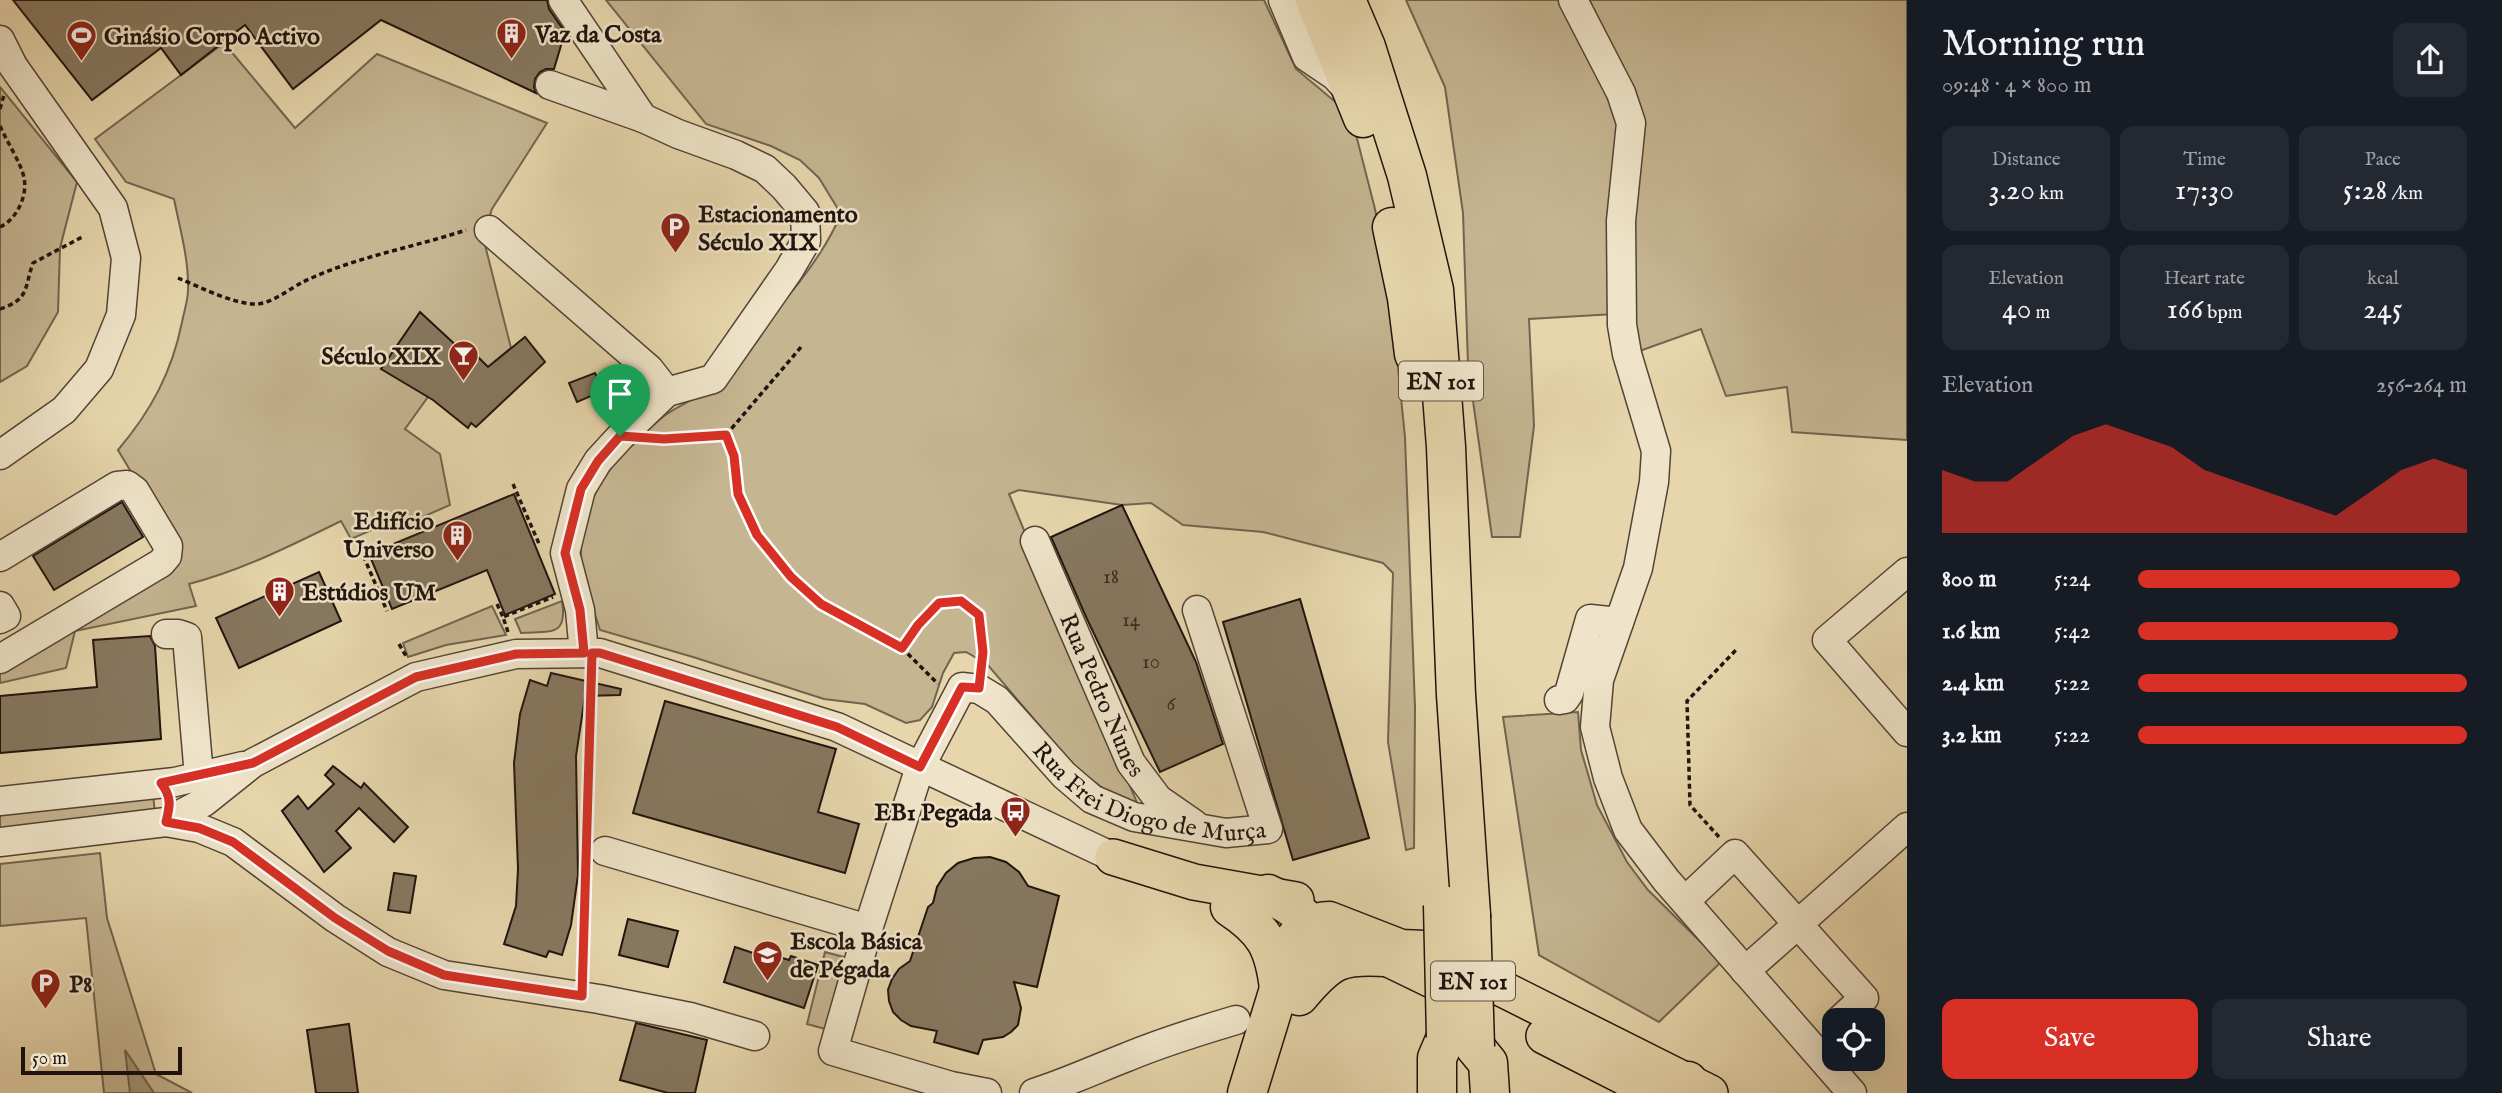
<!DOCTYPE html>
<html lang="en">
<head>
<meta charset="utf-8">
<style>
	:root { --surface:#171b24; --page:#242831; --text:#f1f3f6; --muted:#9ea1a6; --accent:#d93025 }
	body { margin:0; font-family:"IM FELL English",serif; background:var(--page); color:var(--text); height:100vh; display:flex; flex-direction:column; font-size:26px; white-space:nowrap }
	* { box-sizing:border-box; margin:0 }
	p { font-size:23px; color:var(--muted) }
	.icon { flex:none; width:38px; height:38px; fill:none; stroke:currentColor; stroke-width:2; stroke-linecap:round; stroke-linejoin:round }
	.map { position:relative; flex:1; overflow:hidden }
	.sheet { display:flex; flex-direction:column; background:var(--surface); width:595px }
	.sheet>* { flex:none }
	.tools { position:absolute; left:1822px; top:1008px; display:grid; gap:14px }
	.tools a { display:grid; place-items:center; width:63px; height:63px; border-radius:14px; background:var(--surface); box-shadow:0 7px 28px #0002; font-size:35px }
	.scale { position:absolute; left:21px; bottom:18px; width:161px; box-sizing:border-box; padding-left:7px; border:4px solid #20130e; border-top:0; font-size:19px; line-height:24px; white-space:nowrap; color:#20130e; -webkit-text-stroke:5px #efe4c9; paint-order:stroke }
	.pin { position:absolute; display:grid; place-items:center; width:60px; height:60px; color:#fff; margin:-72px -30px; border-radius:50% 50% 50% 0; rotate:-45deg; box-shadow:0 0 7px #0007 }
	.pin .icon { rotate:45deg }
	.round { display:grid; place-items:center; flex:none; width:74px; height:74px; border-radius:14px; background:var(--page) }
	.overview { display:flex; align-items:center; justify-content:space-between; height:119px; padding:0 35px }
	h1 { font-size:38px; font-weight:600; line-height:52px }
	.figures { display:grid; grid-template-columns:repeat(3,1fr); gap:10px; height:119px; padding:7px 35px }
	.figures div { display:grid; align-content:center; border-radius:14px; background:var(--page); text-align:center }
	.figures b { font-size:30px; font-weight:600 }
	.figures small { font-size:19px; font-weight:400 }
	.figures p { font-size:19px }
	.chart { height:196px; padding:14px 35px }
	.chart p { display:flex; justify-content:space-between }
	.chart svg { width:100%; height:126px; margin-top:7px; fill:var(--accent); opacity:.7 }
	.cta { display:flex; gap:14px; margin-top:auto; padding:14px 35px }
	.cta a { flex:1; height:80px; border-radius:14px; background:var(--accent); color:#fff; font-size:28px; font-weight:600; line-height:80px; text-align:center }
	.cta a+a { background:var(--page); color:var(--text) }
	ul { padding:0 35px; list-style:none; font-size:23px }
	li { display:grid; grid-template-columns:112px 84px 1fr; align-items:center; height:52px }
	li i { height:18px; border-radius:9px; background:var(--accent) }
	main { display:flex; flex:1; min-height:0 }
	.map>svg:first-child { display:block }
</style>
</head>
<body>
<main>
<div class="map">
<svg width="1907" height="1093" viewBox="0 0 1907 1093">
	<rect width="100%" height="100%" fill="#e7d6ac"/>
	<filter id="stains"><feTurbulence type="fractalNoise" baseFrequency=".00286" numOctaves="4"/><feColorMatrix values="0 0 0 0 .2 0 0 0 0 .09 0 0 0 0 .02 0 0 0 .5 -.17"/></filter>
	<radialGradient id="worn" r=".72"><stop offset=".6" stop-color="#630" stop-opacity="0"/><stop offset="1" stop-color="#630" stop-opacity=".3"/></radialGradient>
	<g fill="#c5b591" stroke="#726450" stroke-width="2">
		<path d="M606,0H1264L1296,69L1351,115L1375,209L1393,319L1405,437L1415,707L1414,848L1406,850L1388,742L1393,573L1383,563L1263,532L1183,525L1151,503L1122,505L1019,490L1009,494L1140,810L1108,792L1075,767L987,664L966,652L954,653L943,673L932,707L920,720L906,723L865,704L824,699L693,657L600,630C593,607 582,582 581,557C579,497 618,451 664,416C676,407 692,401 705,391C718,380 729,364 740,351C776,311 820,264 841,214L819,178L800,160L771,146L706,124Z"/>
		<polygon points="1406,0 1907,0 1907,440 1792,432 1787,387 1726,396 1701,329 1634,353 1615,314 1529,319 1534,426 1520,537 1492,537 1468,365 1463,213 1445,87"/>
		<path d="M224,43L295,128L377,54L547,123L492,209L483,237L511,348L488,367L479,358L428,397L405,429L440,454L450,505L393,530L390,522L351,539L341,521C292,545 243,570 189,584L196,606L75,631L66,668L0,683V667L176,547L118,450C151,411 172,372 182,322C184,312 188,300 188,290C189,260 180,229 174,199L126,182L95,139Z"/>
		<polygon points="0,87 77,182 60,248 58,312 27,366 0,382"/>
		<path d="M562,601C568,637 550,631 521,633L515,619Z"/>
		<polygon points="492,606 506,635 446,645 408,657 403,643"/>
		<polygon points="1578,712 1581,750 1597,805 1627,862 1648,890 1721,962 1659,1022 1539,955 1503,717"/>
		<polygon points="153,794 155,813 0,830 0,811"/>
		<polygon points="100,853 107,918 156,1074 192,1093 104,1093 86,918 0,926 0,864"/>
		<polygon points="825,952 870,964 851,1036 807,1024"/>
	</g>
	<polygon fill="#a39476" stroke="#6f604c" stroke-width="2" points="125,1050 154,1093 130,1093"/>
	<g fill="#877860" stroke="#20130e" stroke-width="2">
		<polygon points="13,0 547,0 549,9 565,32 554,69 546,69 540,72 535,79 534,87 536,93 381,20 293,89 245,25 181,75 161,48 92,100"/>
		<polygon points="420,312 475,363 479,358 488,367 525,337 545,362 476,427 471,423 468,428 433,400 381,369"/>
		<polygon points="595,373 603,391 577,402 569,383"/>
		<polygon points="514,494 555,594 505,615 487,570 392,609 369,554"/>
		<polygon points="122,502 143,537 54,590 33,556"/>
		<polygon points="1122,505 1196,662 1223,744 1160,772 1087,619 1051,537"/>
		<polygon points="319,572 341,621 239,668 216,618"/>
		<polygon points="1300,599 1369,838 1293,860 1223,622"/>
		<polygon points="150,636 155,646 161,739 0,753 0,696 97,687 93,640"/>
		<polygon points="551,673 621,689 620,695 585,696 576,756 578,875 571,925 562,955 549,951 546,957 504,944 516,906 518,869 514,763 520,714 530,680 547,686"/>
		<polygon points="665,701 836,749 818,812 859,824 845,873 633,813"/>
		<polygon points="333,766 361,788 364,783 408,827 394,842 359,808 336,831 351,848 324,872 282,811 298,796 308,809 334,784 325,775"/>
		<polygon points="990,857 1006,862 1019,872 1028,886 1059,896 1037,987 1014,982 1021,1008 1018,1025 1011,1032 1003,1037 983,1040 978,1054 934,1042 937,1031 911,1026 901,1020 893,1012 889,1001 888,990 892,979 899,969 910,961 928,907 933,903 937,887 946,873 958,863 974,858"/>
		<polygon points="394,873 416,876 410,913 388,910"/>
		<polygon points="628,919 678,931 668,967 619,955"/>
		<polygon points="735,947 762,956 763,952 789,960 791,956 818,965 804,1008 724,982"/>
		<polygon points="636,1023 707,1040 695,1093 668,1093 620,1080"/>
		<polygon points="349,1024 358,1093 316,1093 307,1030"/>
	</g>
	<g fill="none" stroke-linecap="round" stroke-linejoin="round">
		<defs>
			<g id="minor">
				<polyline points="563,0 643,118 678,134 736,155 765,169 784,187 805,212 806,241 789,270 713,379 667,392 620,437 598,461 581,489 565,553 580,610 584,653"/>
				<polyline points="1283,0 1307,57 1335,76 1349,91"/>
				<polyline points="1573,0 1621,93 1631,123 1621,221 1622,325 1627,354 1656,451 1654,482 1638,568 1599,680 1595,727 1608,778 1628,830 1666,880 1852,1093"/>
				<polyline points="0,40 13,66 113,208 126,258 121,315 99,369 64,410 0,455"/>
				<polyline points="550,85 643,118"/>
				<polyline points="489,230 649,369 667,392"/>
				<path id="s1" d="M1035,541L1131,763L1158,799L1194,824"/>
				<polyline points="0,557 117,486 127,485 135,491 168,546 167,556 161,563 0,659"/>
				<polyline points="1907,572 1827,640 1907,732"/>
				<polyline points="0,606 6,616 0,619"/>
				<polyline points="166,634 178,634 187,637 199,776 206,790"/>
				<polyline points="1559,700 1565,699 1569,693 1590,619 1619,622"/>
				<polyline points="0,801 175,782 243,766"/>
				<polyline points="166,822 199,828 233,842 335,918 388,952 444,975 599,999 690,1017 755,1036"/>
				<polyline points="0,842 166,822 204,802 253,763 416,677 516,654 600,653 837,727 1113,857"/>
				<polyline points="605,851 868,929"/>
				<polyline points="1685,901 1735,854 1864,998 1840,1020"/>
				<polyline points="1745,971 1907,827"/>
				<path id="s2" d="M987,1093L951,1086L833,1051L868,929L920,767L962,687L979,689L997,700L1064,775L1092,799L1134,817L1226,833L1268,829L1197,610"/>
				<path d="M1034,1093C1066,1083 1096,1069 1127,1057C1163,1042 1199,1031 1236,1020"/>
			</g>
			<g id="major">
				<polyline points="1113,857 1194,882 1296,900"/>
				<polyline points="1368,949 1469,998"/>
				<polyline points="1451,963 1710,1093"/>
				<polyline points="1544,1036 1656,1093"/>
			</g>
			<g id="highway">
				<polyline points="1315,0 1363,118"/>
				<polyline points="1346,0 1366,47 1407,176 1434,290 1446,447 1456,695 1471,915"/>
				<polyline points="1392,227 1407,298 1414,354"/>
				<path d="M1268,894C1290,904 1319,921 1313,950"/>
				<path d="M1230,907C1265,930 1274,947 1279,988"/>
				<path d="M1299,996C1330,959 1340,954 1387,957"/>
				<polyline points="1475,1047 1488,1063 1490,1093"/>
				<polyline points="1631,1080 1646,1093"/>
				<polyline points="1688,1081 1694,1093"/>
				<path d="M1247,1093L1294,940C1303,928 1313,921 1329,921L1401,949L1425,950"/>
				<polyline points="1437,1093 1437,1058 1446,1037"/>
			</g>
		</defs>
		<use href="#minor" stroke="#524436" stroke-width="31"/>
		<use href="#major" stroke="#20130e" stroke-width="38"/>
		<use href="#highway" stroke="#20130e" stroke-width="41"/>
		<g stroke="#20130e" stroke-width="3.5" stroke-dasharray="5 3.5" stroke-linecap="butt">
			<polyline points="0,109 4,95"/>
			<path d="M0,126C6,140 22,165 24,178C28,196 16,220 0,227"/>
			<path d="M178,278C200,287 231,303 254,304C270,305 289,289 303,282C354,257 412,248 466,230"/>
			<path d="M0,309C30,299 24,288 33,263L84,236"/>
			<polyline points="726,435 802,346"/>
			<polyline points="653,439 726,435 734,455 738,494 757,535 791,577 821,605 902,648 938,684"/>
			<polyline points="513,484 540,546"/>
			<polyline points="360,548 387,611"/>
			<polyline points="497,604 503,617"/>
			<polyline points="508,632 503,617 553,597"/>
			<polyline points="399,644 406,656"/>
			<polyline points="902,648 917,625 939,603 961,601 979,615 983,652 982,666"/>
			<polyline points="587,837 591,677"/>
			<polyline points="1719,837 1690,805 1687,701 1736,650"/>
			<polyline points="583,973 586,865"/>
		</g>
		<use href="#minor" stroke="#efe4c9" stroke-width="28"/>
		<use href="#major" stroke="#e7d6ac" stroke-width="35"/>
		<use href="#highway" stroke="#e7d6ac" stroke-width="38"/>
		<defs>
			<g id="highway-bridge">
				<polyline points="1443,905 1446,1037"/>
				<polyline points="1471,915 1475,1047"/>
			</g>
		</defs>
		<use href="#highway-bridge" stroke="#20130e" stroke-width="41" stroke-linecap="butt"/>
		<use href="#highway-bridge" stroke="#e7d6ac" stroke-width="38"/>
	</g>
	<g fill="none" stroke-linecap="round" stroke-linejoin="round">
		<defs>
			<path id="route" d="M726,435L734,456L738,494L757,535L791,577L821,604L902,648L918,625L939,603L961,601L979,615L983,652L979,688L962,687L920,767L837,727L600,653H592L582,996L444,975L388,951L335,918L233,842L199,828L166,822C170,806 172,797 161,783L253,763L416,677L516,654L584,653L580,610L565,553L581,489L598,461L620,436L664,439Z"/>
		</defs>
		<use href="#route" stroke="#fff" stroke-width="14"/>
		<use href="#route" stroke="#d93025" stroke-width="9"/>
	</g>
	<defs>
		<symbol id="building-pin" viewBox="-11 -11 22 30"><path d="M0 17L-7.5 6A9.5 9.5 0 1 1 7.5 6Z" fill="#8f2418" stroke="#efe4c9"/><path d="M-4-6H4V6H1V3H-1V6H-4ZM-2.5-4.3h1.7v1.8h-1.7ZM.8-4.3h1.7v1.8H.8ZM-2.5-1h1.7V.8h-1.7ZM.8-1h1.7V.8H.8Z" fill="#fff"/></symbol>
		<symbol id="stadium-pin" viewBox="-11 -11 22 30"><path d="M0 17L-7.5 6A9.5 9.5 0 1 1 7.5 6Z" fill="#8f2418" stroke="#efe4c9"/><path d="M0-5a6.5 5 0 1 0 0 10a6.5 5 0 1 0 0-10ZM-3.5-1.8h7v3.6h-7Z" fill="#fff"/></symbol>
		<symbol id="parking-pin" viewBox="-11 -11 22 30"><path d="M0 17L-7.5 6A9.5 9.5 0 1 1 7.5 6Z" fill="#8f2418" stroke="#efe4c9"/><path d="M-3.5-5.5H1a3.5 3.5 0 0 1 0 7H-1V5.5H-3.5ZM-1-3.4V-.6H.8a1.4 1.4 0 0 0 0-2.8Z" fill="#fff"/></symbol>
		<symbol id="bar-pin" viewBox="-11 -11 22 30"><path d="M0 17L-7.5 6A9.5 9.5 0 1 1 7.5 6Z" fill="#8f2418" stroke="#efe4c9"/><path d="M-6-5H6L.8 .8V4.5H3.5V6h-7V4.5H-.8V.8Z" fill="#fff"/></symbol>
		<symbol id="bus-pin" viewBox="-11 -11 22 30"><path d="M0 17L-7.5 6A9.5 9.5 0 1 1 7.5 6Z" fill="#8f2418" stroke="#efe4c9"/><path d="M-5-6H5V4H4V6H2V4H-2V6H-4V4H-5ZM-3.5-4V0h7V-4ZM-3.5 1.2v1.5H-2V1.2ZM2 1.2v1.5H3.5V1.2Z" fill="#fff"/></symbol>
		<symbol id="school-pin" viewBox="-11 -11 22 30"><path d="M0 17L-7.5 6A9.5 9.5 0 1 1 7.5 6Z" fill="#8f2418" stroke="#efe4c9"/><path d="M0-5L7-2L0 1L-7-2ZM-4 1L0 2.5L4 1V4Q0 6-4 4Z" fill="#fff"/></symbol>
	</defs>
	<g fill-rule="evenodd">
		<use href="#building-pin" x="494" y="16" width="35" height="47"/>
		<use href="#stadium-pin" x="64" y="18" width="35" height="47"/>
		<use href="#parking-pin" x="658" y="210" width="35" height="47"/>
		<use href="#bar-pin" x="446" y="338" width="35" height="47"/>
		<use href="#building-pin" x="440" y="518" width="35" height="47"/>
		<use href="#building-pin" x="262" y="574" width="35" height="47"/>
		<use href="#bus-pin" x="998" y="794" width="35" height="47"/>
		<use href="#school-pin" x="750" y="938" width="35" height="47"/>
		<use href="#parking-pin" x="28" y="966" width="35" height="47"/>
	</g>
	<g text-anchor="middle" stroke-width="5" stroke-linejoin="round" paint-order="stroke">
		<g font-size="21" fill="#3a2c22">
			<text x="1111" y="583">18</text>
			<text x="1131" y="626">14</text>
			<text x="1151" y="668">10</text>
			<text x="1171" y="710">6</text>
		</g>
		<g fill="#efe4c9" stroke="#5e5246" stroke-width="2">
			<rect x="1399" y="361.5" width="84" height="39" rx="5"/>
			<rect x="1431" y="961.5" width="84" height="39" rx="5"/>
		</g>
		<g font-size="23" font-weight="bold" fill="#20130e">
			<text x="1441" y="389">EN 101</text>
			<text x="1473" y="989">EN 101</text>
		</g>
		<g font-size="24" font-weight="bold" fill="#20130e" stroke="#efe4c9" text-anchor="start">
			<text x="535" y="42">Vaz da Costa</text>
			<text x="104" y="44">Ginásio Corpo Activo</text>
			<text x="698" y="222">Estacionamento<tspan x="698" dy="28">Século XIX</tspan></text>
			<text x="441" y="364" text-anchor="end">Século XIX</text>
			<text x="434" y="529" text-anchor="end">Edifício<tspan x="434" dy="28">Universo</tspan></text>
			<text x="302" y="600">Estúdios UM</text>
			<text x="992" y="820" text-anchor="end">EB1 Pegada</text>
			<text x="790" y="949">Escola Básica<tspan x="790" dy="28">de Pégada</tspan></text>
			<text x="69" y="992">P8</text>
		</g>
		<g font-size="24" fill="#20130e" stroke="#efe4c9">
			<text dy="8" stroke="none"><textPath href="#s1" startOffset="168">Rua Pedro Nunes</textPath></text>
			<text dy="8" stroke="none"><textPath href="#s2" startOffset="774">Rua Frei Diogo de Murça</textPath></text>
		</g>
	</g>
	<rect width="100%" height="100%" filter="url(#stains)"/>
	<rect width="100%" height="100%" fill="url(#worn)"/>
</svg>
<div class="tools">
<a><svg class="icon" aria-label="locate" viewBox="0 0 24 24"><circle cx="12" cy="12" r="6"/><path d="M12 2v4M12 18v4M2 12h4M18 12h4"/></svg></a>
</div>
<div class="scale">50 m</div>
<div class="pin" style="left:620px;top:436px;background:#1e9e55"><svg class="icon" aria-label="arrive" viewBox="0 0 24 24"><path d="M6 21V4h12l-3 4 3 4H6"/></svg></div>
</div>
<section class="sheet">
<div class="overview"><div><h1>Morning run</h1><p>09:48 · 4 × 800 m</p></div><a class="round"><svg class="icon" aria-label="share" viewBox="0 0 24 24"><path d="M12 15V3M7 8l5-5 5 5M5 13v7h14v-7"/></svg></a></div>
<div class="figures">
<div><p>Distance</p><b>3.20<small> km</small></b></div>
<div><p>Time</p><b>17:30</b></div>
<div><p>Pace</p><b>5:28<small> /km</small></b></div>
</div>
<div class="figures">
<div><p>Elevation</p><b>40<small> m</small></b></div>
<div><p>Heart rate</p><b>166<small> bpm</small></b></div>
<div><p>kcal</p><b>245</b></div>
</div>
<div class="chart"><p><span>Elevation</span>256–264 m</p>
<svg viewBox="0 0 160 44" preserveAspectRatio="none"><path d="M0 44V22L10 26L20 26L30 18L40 10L50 6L60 10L70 14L80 22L90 26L100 30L110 34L120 38L130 30L140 22L150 18L160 22V44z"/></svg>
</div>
<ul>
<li><b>800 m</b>5:24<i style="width:98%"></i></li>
<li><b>1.6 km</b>5:42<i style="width:79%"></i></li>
<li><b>2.4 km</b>5:22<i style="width:100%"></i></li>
<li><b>3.2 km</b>5:22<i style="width:100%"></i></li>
</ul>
<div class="cta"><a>Save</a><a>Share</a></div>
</section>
</main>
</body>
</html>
